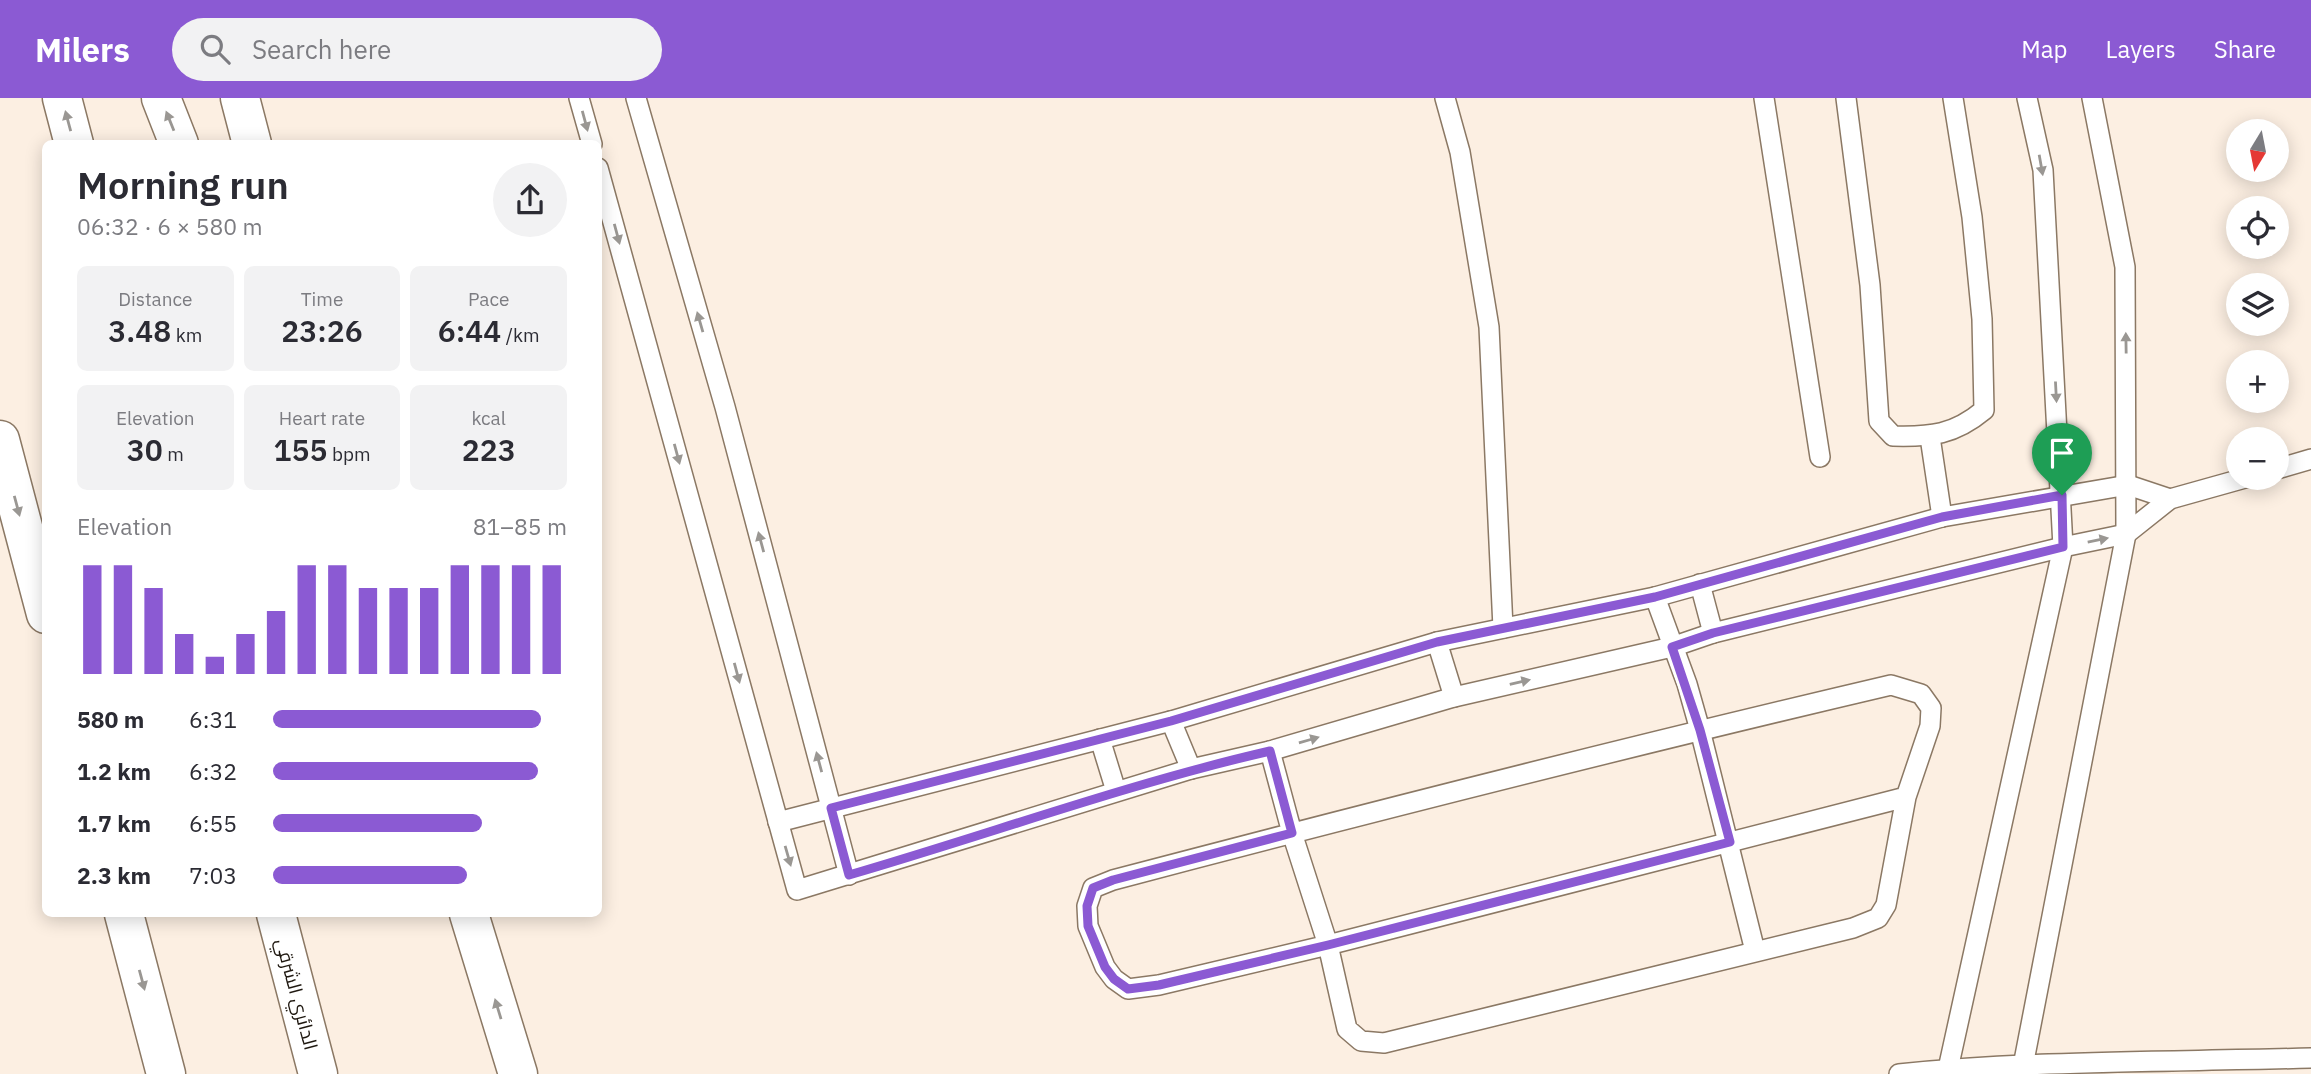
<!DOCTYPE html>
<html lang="en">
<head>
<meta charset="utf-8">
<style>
	:root { --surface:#fff; --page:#f2f2f3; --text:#2b2b33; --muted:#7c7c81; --accent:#8b5ad3 }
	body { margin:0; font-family:"IBM Plex Sans",Cairo,sans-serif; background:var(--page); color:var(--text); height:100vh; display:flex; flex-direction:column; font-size:26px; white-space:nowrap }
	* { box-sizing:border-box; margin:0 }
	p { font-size:23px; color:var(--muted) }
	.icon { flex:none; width:38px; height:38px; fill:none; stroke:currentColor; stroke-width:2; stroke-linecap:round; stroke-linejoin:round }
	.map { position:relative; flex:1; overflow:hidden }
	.sheet { position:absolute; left:42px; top:42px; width:560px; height:777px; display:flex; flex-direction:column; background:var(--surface); border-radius:10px; box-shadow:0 4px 18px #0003 }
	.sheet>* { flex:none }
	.needle { width:46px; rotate:190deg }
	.fabs { position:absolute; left:2226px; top:21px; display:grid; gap:14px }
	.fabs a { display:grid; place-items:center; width:63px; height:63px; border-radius:50%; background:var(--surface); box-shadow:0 4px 18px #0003; font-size:35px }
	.pin { position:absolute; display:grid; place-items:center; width:60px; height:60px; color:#fff; margin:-72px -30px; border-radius:50% 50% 50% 0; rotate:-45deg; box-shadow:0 0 7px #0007 }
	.pin .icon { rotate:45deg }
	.round { display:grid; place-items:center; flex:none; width:74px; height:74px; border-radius:37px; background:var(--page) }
	.head { display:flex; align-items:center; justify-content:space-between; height:119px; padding:0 35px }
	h1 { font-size:38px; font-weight:600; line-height:52px }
	.figures { display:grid; grid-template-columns:repeat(3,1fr); gap:10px; height:119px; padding:7px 35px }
	.figures div { display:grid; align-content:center; border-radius:10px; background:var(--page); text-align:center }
	.figures b { font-size:30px; font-weight:600 }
	.figures small { font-size:19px; font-weight:400 }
	.figures p { font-size:19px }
	.chart { height:196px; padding:14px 35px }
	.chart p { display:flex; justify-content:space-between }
	.chart svg { width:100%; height:126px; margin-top:7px; stroke:var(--accent); stroke-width:6 }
	ul { padding:0 35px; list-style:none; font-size:23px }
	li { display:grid; grid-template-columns:112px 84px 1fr; align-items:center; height:52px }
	li i { height:18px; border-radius:9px; background:var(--accent) }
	header { display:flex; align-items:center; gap:42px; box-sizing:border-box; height:98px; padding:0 35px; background:var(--accent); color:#fff }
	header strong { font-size:33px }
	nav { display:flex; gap:38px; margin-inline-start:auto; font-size:24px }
	.search { width:490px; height:63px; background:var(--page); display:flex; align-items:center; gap:18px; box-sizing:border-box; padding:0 24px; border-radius:38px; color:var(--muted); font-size:26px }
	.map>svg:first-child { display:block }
</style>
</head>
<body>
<header>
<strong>Milers</strong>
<div class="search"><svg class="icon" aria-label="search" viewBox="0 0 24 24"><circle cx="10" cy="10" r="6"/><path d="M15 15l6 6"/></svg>Search here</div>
<nav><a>Map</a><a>Layers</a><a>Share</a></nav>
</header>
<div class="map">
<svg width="2311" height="976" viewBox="0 0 2311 976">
	<rect width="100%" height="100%" fill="#fcefe2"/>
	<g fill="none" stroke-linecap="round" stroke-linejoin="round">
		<defs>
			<g id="service">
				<polyline points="579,0 592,46"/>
				<polyline points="636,0 725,309 849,777"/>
				<polyline points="1445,0 1460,54 1489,229 1503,530"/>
				<polyline points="1764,0 1820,359"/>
				<path d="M1846,0L1870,187L1879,323L1893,338C1931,339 1954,337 1984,312L1982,221L1972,119L1953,0"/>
				<polyline points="598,70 797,792 1191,671 1270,653 1454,599 1672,549 1713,535 2063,449 2126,436 2170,401 2245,380"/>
				<polyline points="1930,339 1942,419"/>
				<polyline points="2277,371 2311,361"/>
				<polyline points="1700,486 1713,535"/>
				<polyline points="1655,499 1687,586 1700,632 1755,853"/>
				<polyline points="1437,544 1454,599"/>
				<polyline points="1171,623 1191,671"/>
				<polyline points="1100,641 1116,693"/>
				<path d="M1270,653L1292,735L1328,847L1347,931L1361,943L1384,945L1853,830L1878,820L1886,807L1906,699L1930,628L1931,610L1921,596L1891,587C1631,648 1371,714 1113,782L1093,790L1087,808L1088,828L1105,869L1114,881L1128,891L1159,887L1328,847L1906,699"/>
				<polyline points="778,724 1171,623 1437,544 1655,499 1942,419 2128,387 2170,401"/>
				<polyline points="1948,971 2063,449 2043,72 2027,0"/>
				<path d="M1899,976C2036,962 2174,964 2311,960"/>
				<polyline points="2014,976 2023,968 2126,436 2125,169 2092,0"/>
			</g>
			<g id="secondary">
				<polyline points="240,0 252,46"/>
				<polyline points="469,816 518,976"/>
			</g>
			<g id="motorway">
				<polyline points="62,0 74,46"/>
				<polyline points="161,0 179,46"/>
				<polyline points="0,342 46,516"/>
				<polyline points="124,816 166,976"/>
				<polyline points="276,816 318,976"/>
			</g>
		</defs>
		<use href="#service" stroke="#8b7864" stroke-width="22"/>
		<use href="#secondary" stroke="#8b7864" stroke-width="41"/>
		<use href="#motorway" stroke="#8b7864" stroke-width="41"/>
		<use href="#service" stroke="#fff" stroke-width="19"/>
		<use href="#secondary" stroke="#fff" stroke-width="38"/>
		<use href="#motorway" stroke="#fff" stroke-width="38"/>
	</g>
	<defs><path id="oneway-solid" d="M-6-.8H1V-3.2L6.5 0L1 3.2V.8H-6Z" transform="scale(1.75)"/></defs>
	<g fill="#9a9793">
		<use href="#oneway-solid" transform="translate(68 23) rotate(-105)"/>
		<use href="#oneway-solid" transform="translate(170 23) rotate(-112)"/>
		<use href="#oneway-solid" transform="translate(585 23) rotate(75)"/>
		<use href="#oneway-solid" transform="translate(2041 67) rotate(80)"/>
		<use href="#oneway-solid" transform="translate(617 136) rotate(75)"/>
		<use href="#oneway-solid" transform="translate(700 224) rotate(-106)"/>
		<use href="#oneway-solid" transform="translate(2126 245) rotate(-91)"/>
		<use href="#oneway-solid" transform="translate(2056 294) rotate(87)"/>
		<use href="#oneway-solid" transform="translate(677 356) rotate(75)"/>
		<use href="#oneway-solid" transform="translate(17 408) rotate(75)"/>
		<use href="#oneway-solid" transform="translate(2098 442) rotate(-11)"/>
		<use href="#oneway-solid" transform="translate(761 444) rotate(-105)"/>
		<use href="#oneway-solid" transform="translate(737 575) rotate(75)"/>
		<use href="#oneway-solid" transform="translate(1520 584) rotate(-13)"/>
		<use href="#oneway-solid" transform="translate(1309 642) rotate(-16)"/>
		<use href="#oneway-solid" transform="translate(819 664) rotate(-105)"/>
		<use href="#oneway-solid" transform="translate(788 758) rotate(74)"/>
		<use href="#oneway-solid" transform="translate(142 882) rotate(75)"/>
		<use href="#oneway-solid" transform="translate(498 911) rotate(-107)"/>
	</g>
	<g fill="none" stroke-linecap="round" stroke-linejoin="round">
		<defs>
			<path id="route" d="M2062,397L2063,449L1713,535L1672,549L1700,632L1730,744L1328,847L1159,887L1128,891L1114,881L1105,869L1088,828L1087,808L1093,790L1113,782L1292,735L1270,653C1127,686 990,736 849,777L831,710L1171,623L1437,544L1655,499L1942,419Z"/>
		</defs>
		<use href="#route" stroke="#fff" stroke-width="14"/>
		<use href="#route" stroke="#8b5ad3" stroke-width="9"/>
	</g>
	<g text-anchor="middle" stroke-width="5" stroke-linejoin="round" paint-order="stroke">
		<g font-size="19" fill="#1e170f" stroke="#fff">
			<text transform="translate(297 896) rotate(75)" y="7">الدائري الشرقي</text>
		</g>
	</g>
</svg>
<div class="fabs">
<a><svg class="needle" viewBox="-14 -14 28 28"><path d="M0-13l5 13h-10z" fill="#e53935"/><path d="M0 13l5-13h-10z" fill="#7c7c81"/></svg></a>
<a><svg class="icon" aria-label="locate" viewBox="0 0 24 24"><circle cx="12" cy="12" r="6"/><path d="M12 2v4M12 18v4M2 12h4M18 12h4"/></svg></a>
<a><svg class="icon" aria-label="layers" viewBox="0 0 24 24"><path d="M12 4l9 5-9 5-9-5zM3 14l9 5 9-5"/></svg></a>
<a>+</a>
<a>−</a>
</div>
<div class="pin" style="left:2062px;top:397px;background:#1e9e55"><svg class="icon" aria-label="arrive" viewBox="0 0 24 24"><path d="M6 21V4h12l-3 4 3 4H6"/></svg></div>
<section class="sheet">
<div class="head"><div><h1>Morning run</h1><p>06:32 · 6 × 580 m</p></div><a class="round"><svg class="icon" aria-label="share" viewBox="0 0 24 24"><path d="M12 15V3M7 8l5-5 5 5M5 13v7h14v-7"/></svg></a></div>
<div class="figures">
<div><p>Distance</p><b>3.48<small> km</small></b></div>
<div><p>Time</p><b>23:26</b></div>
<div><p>Pace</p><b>6:44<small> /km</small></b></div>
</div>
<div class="figures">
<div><p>Elevation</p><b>30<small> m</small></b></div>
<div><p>Heart rate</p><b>155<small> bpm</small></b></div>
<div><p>kcal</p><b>223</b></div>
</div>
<div class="chart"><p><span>Elevation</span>81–85 m</p>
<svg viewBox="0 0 160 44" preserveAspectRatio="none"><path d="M5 44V6M15 44V6M25 44V14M35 44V30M45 44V38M55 44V30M65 44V22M75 44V6M85 44V6M95 44V14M105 44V14M115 44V14M125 44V6M135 44V6M145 44V6M155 44V6"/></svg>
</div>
<ul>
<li><b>580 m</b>6:31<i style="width:91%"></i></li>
<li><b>1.2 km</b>6:32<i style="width:90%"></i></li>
<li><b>1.7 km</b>6:55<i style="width:71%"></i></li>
<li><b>2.3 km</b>7:03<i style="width:66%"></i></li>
</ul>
</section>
</div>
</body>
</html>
